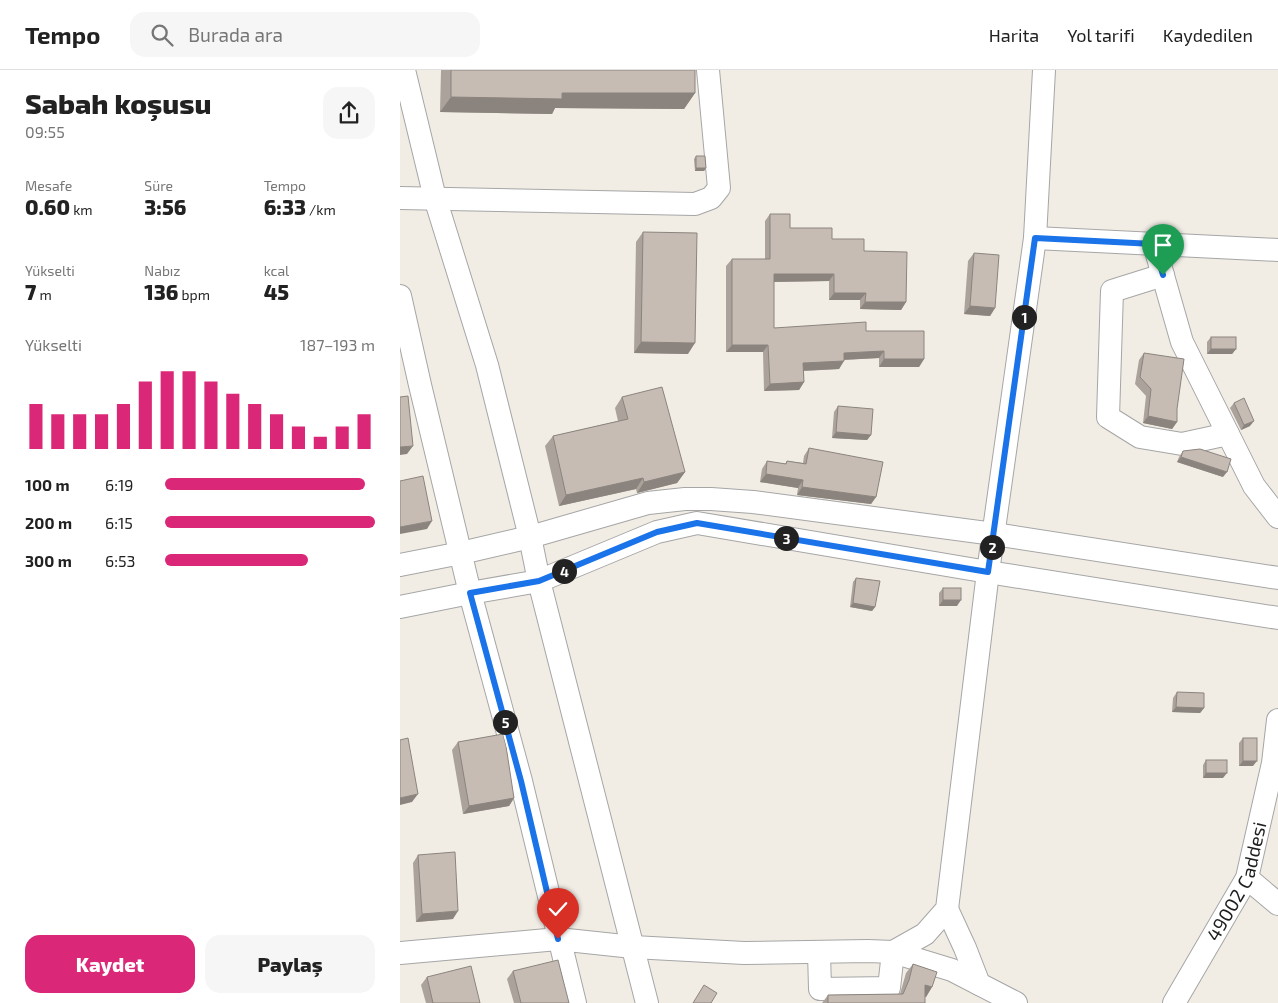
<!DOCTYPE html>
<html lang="tr">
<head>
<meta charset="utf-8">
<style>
	:root { --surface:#fff; --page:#f6f6f6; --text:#222; --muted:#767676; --line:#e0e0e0; --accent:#db2777 }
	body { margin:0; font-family:"Exo 2",sans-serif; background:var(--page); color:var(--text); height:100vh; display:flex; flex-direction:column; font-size:19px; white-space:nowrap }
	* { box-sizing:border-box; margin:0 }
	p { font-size:16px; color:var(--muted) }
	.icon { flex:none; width:28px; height:28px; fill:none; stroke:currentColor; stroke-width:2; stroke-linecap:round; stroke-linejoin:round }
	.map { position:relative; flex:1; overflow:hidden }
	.panel { display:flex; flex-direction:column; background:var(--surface); width:400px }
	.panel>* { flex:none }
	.pin { position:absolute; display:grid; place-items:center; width:42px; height:42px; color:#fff; margin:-51px -21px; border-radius:50% 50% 50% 0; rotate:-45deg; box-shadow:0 0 5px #0007 }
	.pin .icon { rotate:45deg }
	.km { position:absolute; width:25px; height:25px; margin:-12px; border-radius:50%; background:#222; color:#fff; font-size:14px; line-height:25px; text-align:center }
	.round { display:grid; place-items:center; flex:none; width:52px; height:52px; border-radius:15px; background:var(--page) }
	.head { display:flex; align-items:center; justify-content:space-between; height:85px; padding:0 25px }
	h1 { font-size:28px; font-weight:800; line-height:38px }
	.metrics { display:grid; grid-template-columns:repeat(3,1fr); gap:8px; height:85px; padding:5px 25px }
	.metrics div { display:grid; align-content:center }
	.metrics b { font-size:21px; font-weight:800 }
	.metrics small { font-size:14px; font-weight:400 }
	.metrics p { font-size:14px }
	.chart { height:140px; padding:10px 25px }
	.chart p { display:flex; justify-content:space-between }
	.chart svg { width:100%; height:90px; margin-top:5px; stroke:var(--accent); stroke-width:6 }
	.primary-button { display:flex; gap:10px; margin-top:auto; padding:10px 25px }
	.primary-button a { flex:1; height:58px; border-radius:15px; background:var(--accent); color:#fff; font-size:20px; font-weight:800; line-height:58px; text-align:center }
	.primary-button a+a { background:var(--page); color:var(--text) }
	ul { padding:0 25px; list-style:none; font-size:16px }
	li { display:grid; grid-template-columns:80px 60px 1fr; align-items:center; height:38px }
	li i { height:12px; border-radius:6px; background:var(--accent) }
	header { display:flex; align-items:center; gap:30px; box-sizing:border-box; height:70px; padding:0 25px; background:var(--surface); border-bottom:1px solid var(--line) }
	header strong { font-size:24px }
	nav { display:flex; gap:28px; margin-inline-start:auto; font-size:18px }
	.search { width:350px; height:45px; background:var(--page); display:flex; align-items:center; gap:12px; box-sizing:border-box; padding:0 18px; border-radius:15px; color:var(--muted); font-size:19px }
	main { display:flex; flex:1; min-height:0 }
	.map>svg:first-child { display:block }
</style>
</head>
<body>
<header>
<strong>Tempo</strong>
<div class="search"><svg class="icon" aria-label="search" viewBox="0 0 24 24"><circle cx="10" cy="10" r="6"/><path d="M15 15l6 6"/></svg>Burada ara</div>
<nav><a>Harita</a><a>Yol tarifi</a><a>Kaydedilen</a></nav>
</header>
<main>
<section class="panel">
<div class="head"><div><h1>Sabah koşusu</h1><p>09:55</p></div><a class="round"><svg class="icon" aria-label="share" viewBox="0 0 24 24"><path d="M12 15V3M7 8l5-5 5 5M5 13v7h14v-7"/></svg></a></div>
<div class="metrics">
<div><p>Mesafe</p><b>0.60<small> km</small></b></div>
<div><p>Süre</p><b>3:56</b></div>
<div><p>Tempo</p><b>6:33<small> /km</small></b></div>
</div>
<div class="metrics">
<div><p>Yükselti</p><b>7<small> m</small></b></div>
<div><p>Nabız</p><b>136<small> bpm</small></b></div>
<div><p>kcal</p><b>45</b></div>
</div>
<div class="chart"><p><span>Yükselti</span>187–193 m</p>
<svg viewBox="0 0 160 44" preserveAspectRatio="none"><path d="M5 44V22M15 44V27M25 44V27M35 44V27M45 44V22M55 44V11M65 44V6M75 44V6M85 44V11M95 44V17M105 44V22M115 44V27M125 44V33M135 44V38M145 44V33M155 44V27"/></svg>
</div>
<ul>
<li><b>100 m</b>6:19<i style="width:95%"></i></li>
<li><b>200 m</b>6:15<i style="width:100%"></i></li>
<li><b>300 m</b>6:53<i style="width:68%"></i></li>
</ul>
<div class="primary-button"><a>Kaydet</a><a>Paylaş</a></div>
</section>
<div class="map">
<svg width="878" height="933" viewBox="0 0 878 933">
	<rect width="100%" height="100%" fill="#f1ede5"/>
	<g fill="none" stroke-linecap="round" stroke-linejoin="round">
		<defs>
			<g id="minor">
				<polyline points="4,0 35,128 87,295 130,467 139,511 247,933"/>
				<polyline points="0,128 295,134 311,128 319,118 308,0"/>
				<polyline points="635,168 878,180"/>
				<polyline points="754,174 782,272 854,416 878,447"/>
				<polyline points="763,205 712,221 708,347 740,367 782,374 828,364"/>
				<polyline points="0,226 20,315 70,523 121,711 175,933"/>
				<polyline points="0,495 61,483 130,467 248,433 285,429 311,429 353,432 594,464 878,508"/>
				<polyline points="0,537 70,523 139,511 257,462 297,453 588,502 878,548"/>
				<polyline points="847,808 878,834"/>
				<polyline points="547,839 565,878 579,914"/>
				<polyline points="419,882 420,919 489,918 493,882 525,864 547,839 588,502 635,168 644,0"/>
				<polyline points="0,883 158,869 233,877 344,883 468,881 493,882 552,900 616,933"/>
				<path id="s1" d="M774,933L847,808L873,693L878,650"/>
			</g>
		</defs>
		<use href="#minor" stroke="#a6a6a6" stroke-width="24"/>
		<use href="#minor" stroke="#fff" stroke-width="22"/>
	</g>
	<g fill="#aaa29b">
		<polygon points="41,0 295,0 295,23 284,39 155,38 152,44 40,42"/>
		<polygon points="296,86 306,98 304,101 295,101 294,89"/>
		<polygon points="370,144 390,158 432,169 464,181 506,232 501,240 460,239 460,230 429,230 429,211 374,212 374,258 466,261 524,289 519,297 479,297 479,288 444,290 439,299 404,301 404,312 399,320 364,321 363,282 326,282 326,196 332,189 365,189 365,151"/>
		<polygon points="243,162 288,284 234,283 236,172"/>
		<polygon points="574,183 595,238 590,246 564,244 568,191"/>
		<polygon points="811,267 836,279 832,284 807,284 807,272"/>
		<polygon points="744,283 777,352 772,359 743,353 746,326 735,314 739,290"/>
		<polygon points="222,327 285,402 277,413 237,423 236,419 159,436 145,376 153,366 218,351 215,338"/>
		<polygon points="834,333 850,356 841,360 830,338"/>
		<polygon points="438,336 471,365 467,370 432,368 434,342"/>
		<polygon points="409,378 476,427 471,434 397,425 398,418 360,412 362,399 367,391 385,394 387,391 403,393 404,386"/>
		<polygon points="783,381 823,407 777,392 779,387"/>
		<polygon points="456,508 475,537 472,541 450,537 453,512"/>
		<polygon points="543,518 557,536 539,536 539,523"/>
		<polygon points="777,622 804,638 800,643 772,642 773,628"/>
		<polygon points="843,668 853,696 839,696 839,673"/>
		<polygon points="58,672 114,728 109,736 63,744 52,680"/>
		<polygon points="806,690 823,708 803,708 803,695"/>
		<polygon points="18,785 53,849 16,852 13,793"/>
		<polygon points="513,894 532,917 526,927 525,927 525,933 422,933 428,925 500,924 506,903"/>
		<polygon points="113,901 169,933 114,933 107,909"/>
		<polygon points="27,907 80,933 26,933 21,915"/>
	</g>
	<g fill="#8b847e">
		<polygon points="162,23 295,23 284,39 155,38 152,44 40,42 51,27"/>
		<polygon points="296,98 306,98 304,101 295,101"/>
		<polygon points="374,204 434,204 429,211 369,212"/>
		<polygon points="434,223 466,223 460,230 429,230"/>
		<polygon points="465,232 506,232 501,240 460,239"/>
		<polygon points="570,236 595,238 590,246 564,244"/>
		<polygon points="241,272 295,273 288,284 234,283"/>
		<polygon points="332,275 368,275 363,282 326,282"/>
		<polygon points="811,279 836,279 832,284 807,284"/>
		<polygon points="484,281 479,288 439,290 444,283"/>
		<polygon points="484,289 524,289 519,297 479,297"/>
		<polygon points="444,291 439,299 398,301 403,293"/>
		<polygon points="404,312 399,320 364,321 370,314"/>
		<polygon points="748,346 777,352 772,359 743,353"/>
		<polygon points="854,351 850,356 841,360 844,355"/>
		<polygon points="436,362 471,365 467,370 432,368"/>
		<polygon points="13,376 7,384 0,385 0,377"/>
		<polygon points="781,387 827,402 823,407 777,392"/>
		<polygon points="285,402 277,413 237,423 244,412"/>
		<polygon points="366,404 403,410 398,418 360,412"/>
		<polygon points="243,408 236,419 159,436 166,425"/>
		<polygon points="402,417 476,427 471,434 397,425"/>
		<polygon points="32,451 27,459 0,464 0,457"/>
		<polygon points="543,530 561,530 557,536 539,536"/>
		<polygon points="453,533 475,537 472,541 450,537"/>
		<polygon points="776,637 804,638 800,643 772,642"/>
		<polygon points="843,691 857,691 853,696 839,696"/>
		<polygon points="806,703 827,703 823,708 803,708"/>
		<polygon points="18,724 12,732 0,735 0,728"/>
		<polygon points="114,728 109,736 63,744 69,736"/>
		<polygon points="58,841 53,849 16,852 22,844"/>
		<polygon points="525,915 532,917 526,927 518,924"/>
	</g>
	<g fill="#c6bcb4" stroke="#8b847e">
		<polygon points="51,0 295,0 295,23 162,23 162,29 51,27"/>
		<polygon points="296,86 305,86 306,98 296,98"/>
		<polygon points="370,144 390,144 390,158 432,158 432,169 464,169 464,181 507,182 506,232 465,232 466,223 434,223 434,204 374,204 374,258 466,252 466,261 524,261 524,289 484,289 484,281 444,283 444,291 403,293 404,312 370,314 368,275 332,275 332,189 370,189"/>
		<polygon points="243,162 297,163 295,273 241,272"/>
		<polygon points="574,183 599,185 595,238 570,236"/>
		<rect x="811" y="267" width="25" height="12"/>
		<polygon points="744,283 784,289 777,339 777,352 748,346 751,319 740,307"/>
		<polygon points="262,317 285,402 244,412 243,408 166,425 153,366 228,349 222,327"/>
		<polygon points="8,326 13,376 0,377 0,327"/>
		<polygon points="844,328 854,351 844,355 834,333"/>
		<polygon points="438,336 473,339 471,365 436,362"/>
		<polygon points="409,378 483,392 476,427 402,417 403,410 366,404 367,391 386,394 387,391 406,394"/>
		<polygon points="800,379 831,389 827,402 781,387 783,381"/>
		<polygon points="23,406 32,451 0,457 0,411"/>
		<polygon points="456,508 480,511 475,537 453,533"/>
		<rect x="543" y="518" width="18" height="12"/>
		<polygon points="777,622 804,623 804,638 776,637"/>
		<polygon points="103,664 106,676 114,728 69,736 58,672"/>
		<polygon points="8,668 18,724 0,728 0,670"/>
		<rect x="843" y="668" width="14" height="23"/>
		<rect x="806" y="690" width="21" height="13"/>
		<polygon points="55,782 58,841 22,844 18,785"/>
		<polygon points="158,890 169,933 121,933 113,901"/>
		<polygon points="513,894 537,902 532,917 525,915 525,933 428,933 428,925 503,924 509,910"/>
		<polygon points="71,896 80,933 33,933 27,907"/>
		<polygon points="304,915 317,923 311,933 293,933"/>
	</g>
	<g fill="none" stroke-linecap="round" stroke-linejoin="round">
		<defs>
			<polyline id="route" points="158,869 121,711 70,523 139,511 257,462 297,453 588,502 635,168 754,174 763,205"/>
		</defs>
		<use href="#route" stroke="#fff" stroke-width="10"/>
		<use href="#route" stroke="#1a73e8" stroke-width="6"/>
	</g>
	<g text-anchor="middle" stroke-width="4.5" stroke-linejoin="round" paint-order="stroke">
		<g font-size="19" fill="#1f1f1f" stroke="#fff">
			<text dy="7" stroke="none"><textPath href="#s1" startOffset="138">49002 Caddesi</textPath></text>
		</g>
	</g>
</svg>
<div class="pin" style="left:763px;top:205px;background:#1e9e55"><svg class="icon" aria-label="arrive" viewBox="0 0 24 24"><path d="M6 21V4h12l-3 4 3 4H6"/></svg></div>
<div class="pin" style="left:158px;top:869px;background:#d93025"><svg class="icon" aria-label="check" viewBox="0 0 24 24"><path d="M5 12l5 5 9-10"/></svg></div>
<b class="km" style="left:624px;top:247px">1</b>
<b class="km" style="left:592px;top:477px">2</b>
<b class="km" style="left:386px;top:468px">3</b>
<b class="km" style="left:164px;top:501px">4</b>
<b class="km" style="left:105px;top:652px">5</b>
</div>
</main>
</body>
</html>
